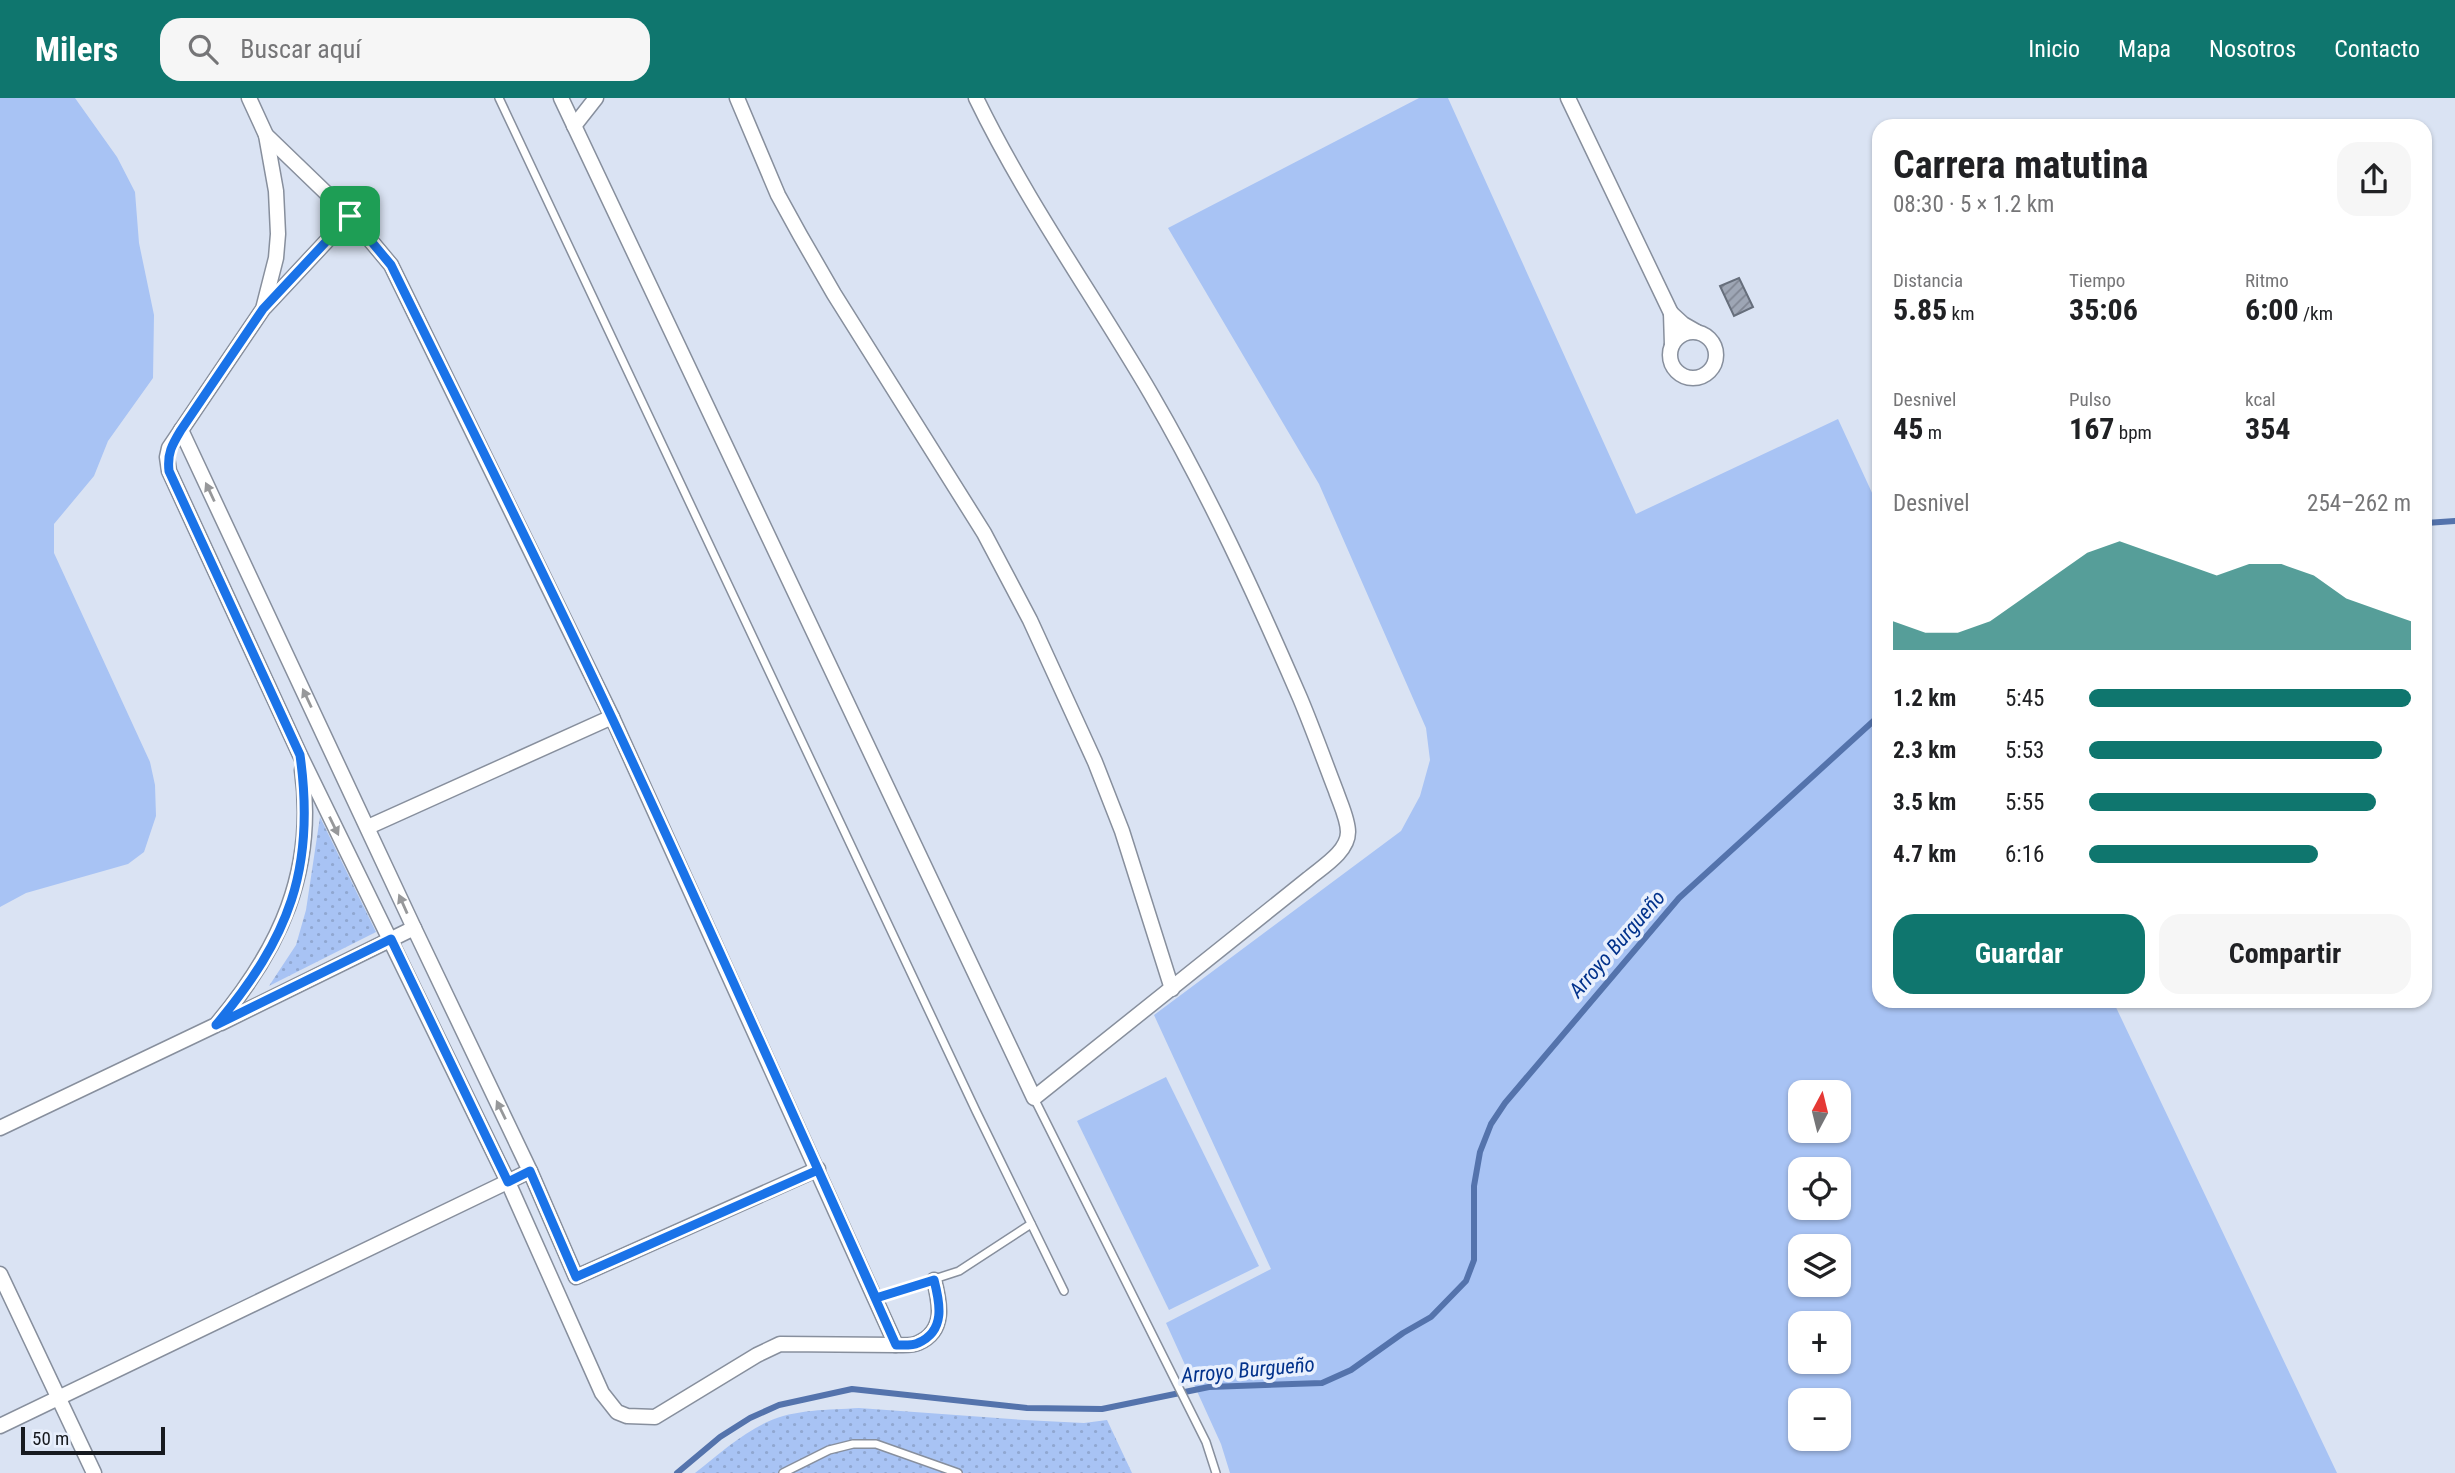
<!DOCTYPE html>
<html lang="es">
<head>
<meta charset="utf-8">
<style>
	:root { --surface:#fff; --page:#f6f6f6; --text:#202124; --muted:#757577; --accent:#0f766e }
	body { margin:0; font-family:"Roboto Condensed",sans-serif; background:var(--page); color:var(--text); height:100vh; display:flex; flex-direction:column; font-size:26px; white-space:nowrap }
	* { box-sizing:border-box; margin:0 }
	p { font-size:23px; color:var(--muted) }
	.icon { flex:none; width:38px; height:38px; fill:none; stroke:currentColor; stroke-width:2; stroke-linecap:round; stroke-linejoin:round }
	.map { position:relative; flex:1; overflow:hidden }
	.side { position:absolute; left:1872px; top:21px; width:560px; height:889px; display:flex; flex-direction:column; background:var(--surface); border-radius:21px; box-shadow:0 2px 5px #0004 }
	.side>* { flex:none }
	.needle { width:46px; rotate:7deg }
	.buttons { position:absolute; left:1788px; top:982px; display:grid; gap:14px }
	.buttons a { display:grid; place-items:center; width:63px; height:63px; border-radius:14px; background:var(--surface); box-shadow:0 2px 5px #0004; font-size:35px }
	.scale { position:absolute; left:21px; bottom:18px; width:144px; box-sizing:border-box; padding-left:7px; border:4px solid #171a1f; border-top:0; font-size:19px; line-height:24px; white-space:nowrap; color:#171a1f; -webkit-text-stroke:5px #e9f0fd; paint-order:stroke }
	.pin { position:absolute; display:grid; place-items:center; width:60px; height:60px; color:#fff; margin:-30px; border-radius:14px; box-shadow:0 4px 10px #0006 }
	.round { display:grid; place-items:center; flex:none; width:74px; height:74px; border-radius:21px; background:var(--page) }
	.headline { display:flex; align-items:center; justify-content:space-between; height:119px; padding:0 21px }
	h1 { font-size:38px; font-weight:700; line-height:52px }
	.metrics { display:grid; grid-template-columns:repeat(3,1fr); gap:10px; height:119px; padding:7px 21px }
	.metrics div { display:grid; align-content:center }
	.metrics b { font-size:30px; font-weight:700 }
	.metrics small { font-size:19px; font-weight:400 }
	.metrics p { font-size:19px }
	.chart { height:196px; padding:14px 21px }
	.chart p { display:flex; justify-content:space-between }
	.chart svg { width:100%; height:126px; margin-top:7px; fill:var(--accent); opacity:.7 }
	.button { display:flex; gap:14px; margin-top:auto; padding:14px 21px }
	.button a { flex:1; height:80px; border-radius:21px; background:var(--accent); color:#fff; font-size:28px; font-weight:700; line-height:80px; text-align:center }
	.button a+a { background:var(--page); color:var(--text) }
	ul { padding:0 21px; list-style:none; font-size:23px }
	li { display:grid; grid-template-columns:112px 84px 1fr; align-items:center; height:52px }
	li i { height:18px; border-radius:9px; background:var(--accent) }
	header { display:flex; align-items:center; gap:42px; box-sizing:border-box; height:98px; padding:0 35px; background:var(--accent); color:#fff }
	header strong { font-size:33px }
	nav { display:flex; gap:38px; margin-inline-start:auto; font-size:24px }
	.search { width:490px; height:63px; background:var(--page); display:flex; align-items:center; gap:18px; box-sizing:border-box; padding:0 24px; border-radius:21px; color:var(--muted); font-size:26px }
	.map>svg:first-child { display:block }
</style>
</head>
<body>
<header>
<strong>Milers</strong>
<div class="search"><svg class="icon" aria-label="search" viewBox="0 0 24 24"><circle cx="10" cy="10" r="6"/><path d="M15 15l6 6"/></svg>Buscar aquí</div>
<nav><a>Inicio</a><a>Mapa</a><a>Nosotros</a><a>Contacto</a></nav>
</header>
<div class="map">
<svg width="2455" height="1375" viewBox="0 0 2455 1375">
	<defs>
		<pattern id="park-dots" width="8" height="8" patternUnits="userSpaceOnUse" patternTransform="scale(1.75)"><rect width="8" height="8" fill="#a8c3f4"/><path d="M2 2h.1M6 6h.1" fill="none" stroke="#90a7d1" stroke-width="1.8" stroke-linecap="round"/></pattern>
		<pattern id="building-hatch" width="6" height="6" patternUnits="userSpaceOnUse" patternTransform="scale(1.75)"><rect width="6" height="6" fill="#9ea6b5"/><path d="M-1 1l2-2M0 6l6-6M5 7l2-2" fill="none" stroke="#808693"/></pattern>
	</defs>
	<rect width="100%" height="100%" fill="#dae3f3"/>
	<g fill="#a8c3f4" fill-rule="evenodd">
		<polygon points="0,0 75,0 117,59 135,94 139,145 154,217 153,280 108,343 94,378 54,426 54,455 150,664 155,687 156,718 144,754 128,766 26,795 0,809"/>
		<path d="M1419,0H1448L1636,416L1838,321L1879,410L1880,903H2113L2337,1375H1230L1221,1346L1166,1225L1271,1171L1154,917L1401,733L1420,698L1430,662L1426,630L1319,386L1168,130ZM1839,994V1032H1801V994ZM1839,1071V1110H1801V1071ZM1839,1148V1186H1801V1148ZM1839,1225V1264H1801V1225ZM1839,1302V1340H1801V1302Z"/>
		<polygon points="1166,979 1259,1168 1169,1212 1077,1023"/>
	</g>
	<g fill="url(#park-dots)">
		<polygon points="320,719 376,834 269,888 296,847 306,812"/>
		<path d="M859,1310L1024,1322L1084,1325L1107,1322L1132,1375H695C718,1357 741,1336 767,1324C795,1311 828,1312 859,1310Z"/>
	</g>
	<g fill="none" stroke-linecap="round" stroke-linejoin="round">
		<g stroke="#5473ac" stroke-width="6">
			<polyline points="2426,425 2455,423"/>
			<polyline points="677,1375 720,1339 750,1320 779,1307 852,1291 1027,1310 1102,1311 1209,1289 1322,1285 1351,1272 1403,1235 1431,1219 1466,1183 1474,1162 1474,1088 1480,1054 1491,1026 1505,1005 1679,800 1880,617"/>
		</g>
	</g>
	<polygon fill="url(#building-hatch)" stroke="#666e7b" stroke-width="2" points="1739,180 1753,209 1734,218 1720,188"/>
	<g fill="none" stroke-linecap="round" stroke-linejoin="round">
		<defs>
			<g id="service">
				<polyline points="499,0 976,1013 1064,1193"/>
				<polyline points="1034,1000 1206,1344 1216,1375"/>
				<polyline points="876,1200 959,1173 1031,1126"/>
				<polyline points="783,1375 829,1352 853,1346 876,1346 958,1375"/>
			</g>
			<g id="minor">
				<polyline points="249,0 266,37 350,118 265,209"/>
				<path d="M561,0L1034,1000L1308,781C1322,769 1348,754 1348,734C1348,721 1340,705 1336,693C1324,662 1313,631 1300,600C1255,496 1208,394 1151,296C1093,197 1026,103 976,0"/>
				<polyline points="737,0 778,97 800,137 834,196 984,435 1030,522 1095,664 1122,733 1172,891"/>
				<polyline points="1568,0 1671,215"/>
				<polyline points="574,28 596,0"/>
				<polyline points="266,37 276,93 278,136 276,160 263,211 169,350 167,359 169,373 300,657 508,1084 602,1295 617,1314 627,1318 655,1319 757,1257 780,1246 896,1247"/>
				<path d="M350,118L391,167L612,619L896,1247C902,1247 912,1248 918,1245C946,1233 940,1205 934,1182"/>
				<circle cx="1693" cy="257" r="23"/>
				<polyline points="1672,247 1671,215 1683,226 1697,234"/>
				<polyline points="181,332 414,830 530,1073 576,1179 818,1071"/>
				<polyline points="368,729 612,619"/>
				<polyline points="221,925 414,830"/>
				<path d="M0,1030L216,927C280,851 316,773 302,672"/>
				<polyline points="0,1176 94,1375"/>
				<polyline points="0,1328 530,1073"/>
			</g>
		</defs>
		<use href="#service" stroke="#878f9d" stroke-width="10"/>
		<use href="#minor" stroke="#878f9d" stroke-width="17"/>
		<use href="#service" stroke="#fff" stroke-width="7"/>
		<use href="#minor" stroke="#fff" stroke-width="14"/>
	</g>
	<defs><path id="oneway-solid" d="M-6-.8H1V-3.2L6.5 0L1 3.2V.8H-6Z" transform="scale(1.75)"/></defs>
	<g fill="#97989a">
		<use href="#oneway-solid" transform="translate(210 394) rotate(-115)"/>
		<use href="#oneway-solid" transform="translate(307 600) rotate(-115)"/>
		<use href="#oneway-solid" transform="translate(334 728) rotate(64)"/>
		<use href="#oneway-solid" transform="translate(403 806) rotate(-114)"/>
		<use href="#oneway-solid" transform="translate(501 1012) rotate(-116)"/>
	</g>
	<g fill="none" stroke-linecap="round" stroke-linejoin="round">
		<defs>
			<path id="route" d="M350,118L263,211L181,332C172,347 167,355 169,373L300,657C316,771 289,840 216,927L391,841L508,1084L530,1073L576,1179L818,1072L896,1247C902,1247 912,1248 918,1245C946,1233 940,1205 934,1182L876,1200C788,1006 702,812 612,620C541,468 465,318 391,167L350,118"/>
		</defs>
		<use href="#route" stroke="#fff" stroke-width="14"/>
		<use href="#route" stroke="#1a73e8" stroke-width="9"/>
	</g>
	<g text-anchor="middle" stroke-width="7" stroke-linejoin="round" paint-order="stroke">
		<g font-size="21" font-style="italic" fill="#02328c" stroke="#e9f0fd">
			<text transform="translate(1617 846) rotate(-49)" y="7">Arroyo Burgueño</text>
			<text transform="translate(1248 1272) rotate(-5)" y="7">Arroyo Burgueño</text>
		</g>
	</g>
</svg>
<div class="buttons">
<a><svg class="needle" viewBox="-14 -14 28 28"><path d="M0-13l5 13h-10z" fill="#e53935"/><path d="M0 13l5-13h-10z" fill="#757577"/></svg></a>
<a><svg class="icon" aria-label="locate" viewBox="0 0 24 24"><circle cx="12" cy="12" r="6"/><path d="M12 2v4M12 18v4M2 12h4M18 12h4"/></svg></a>
<a><svg class="icon" aria-label="layers" viewBox="0 0 24 24"><path d="M12 4l9 5-9 5-9-5zM3 14l9 5 9-5"/></svg></a>
<a>+</a>
<a>−</a>
</div>
<div class="scale">50 m</div>
<div class="pin" style="left:350px;top:118px;background:#1e9e55"><svg class="icon" aria-label="arrive" viewBox="0 0 24 24"><path d="M6 21V4h12l-3 4 3 4H6"/></svg></div>
<section class="side">
<div class="headline"><div><h1>Carrera matutina</h1><p>08:30 · 5 × 1.2 km</p></div><a class="round"><svg class="icon" aria-label="share" viewBox="0 0 24 24"><path d="M12 15V3M7 8l5-5 5 5M5 13v7h14v-7"/></svg></a></div>
<div class="metrics">
<div><p>Distancia</p><b>5.85<small> km</small></b></div>
<div><p>Tiempo</p><b>35:06</b></div>
<div><p>Ritmo</p><b>6:00<small> /km</small></b></div>
</div>
<div class="metrics">
<div><p>Desnivel</p><b>45<small> m</small></b></div>
<div><p>Pulso</p><b>167<small> bpm</small></b></div>
<div><p>kcal</p><b>354</b></div>
</div>
<div class="chart"><p><span>Desnivel</span>254–262 m</p>
<svg viewBox="0 0 160 44" preserveAspectRatio="none"><path d="M0 44V34L10 38L20 38L30 34L40 26L50 18L60 10L70 6L80 10L90 14L100 18L110 14L120 14L130 18L140 26L150 30L160 34V44z"/></svg>
</div>
<ul>
<li><b>1.2 km</b>5:45<i style="width:100%"></i></li>
<li><b>2.3 km</b>5:53<i style="width:91%"></i></li>
<li><b>3.5 km</b>5:55<i style="width:89%"></i></li>
<li><b>4.7 km</b>6:16<i style="width:71%"></i></li>
</ul>
<div class="button"><a>Guardar</a><a>Compartir</a></div>
</section>
</div>
</body>
</html>
